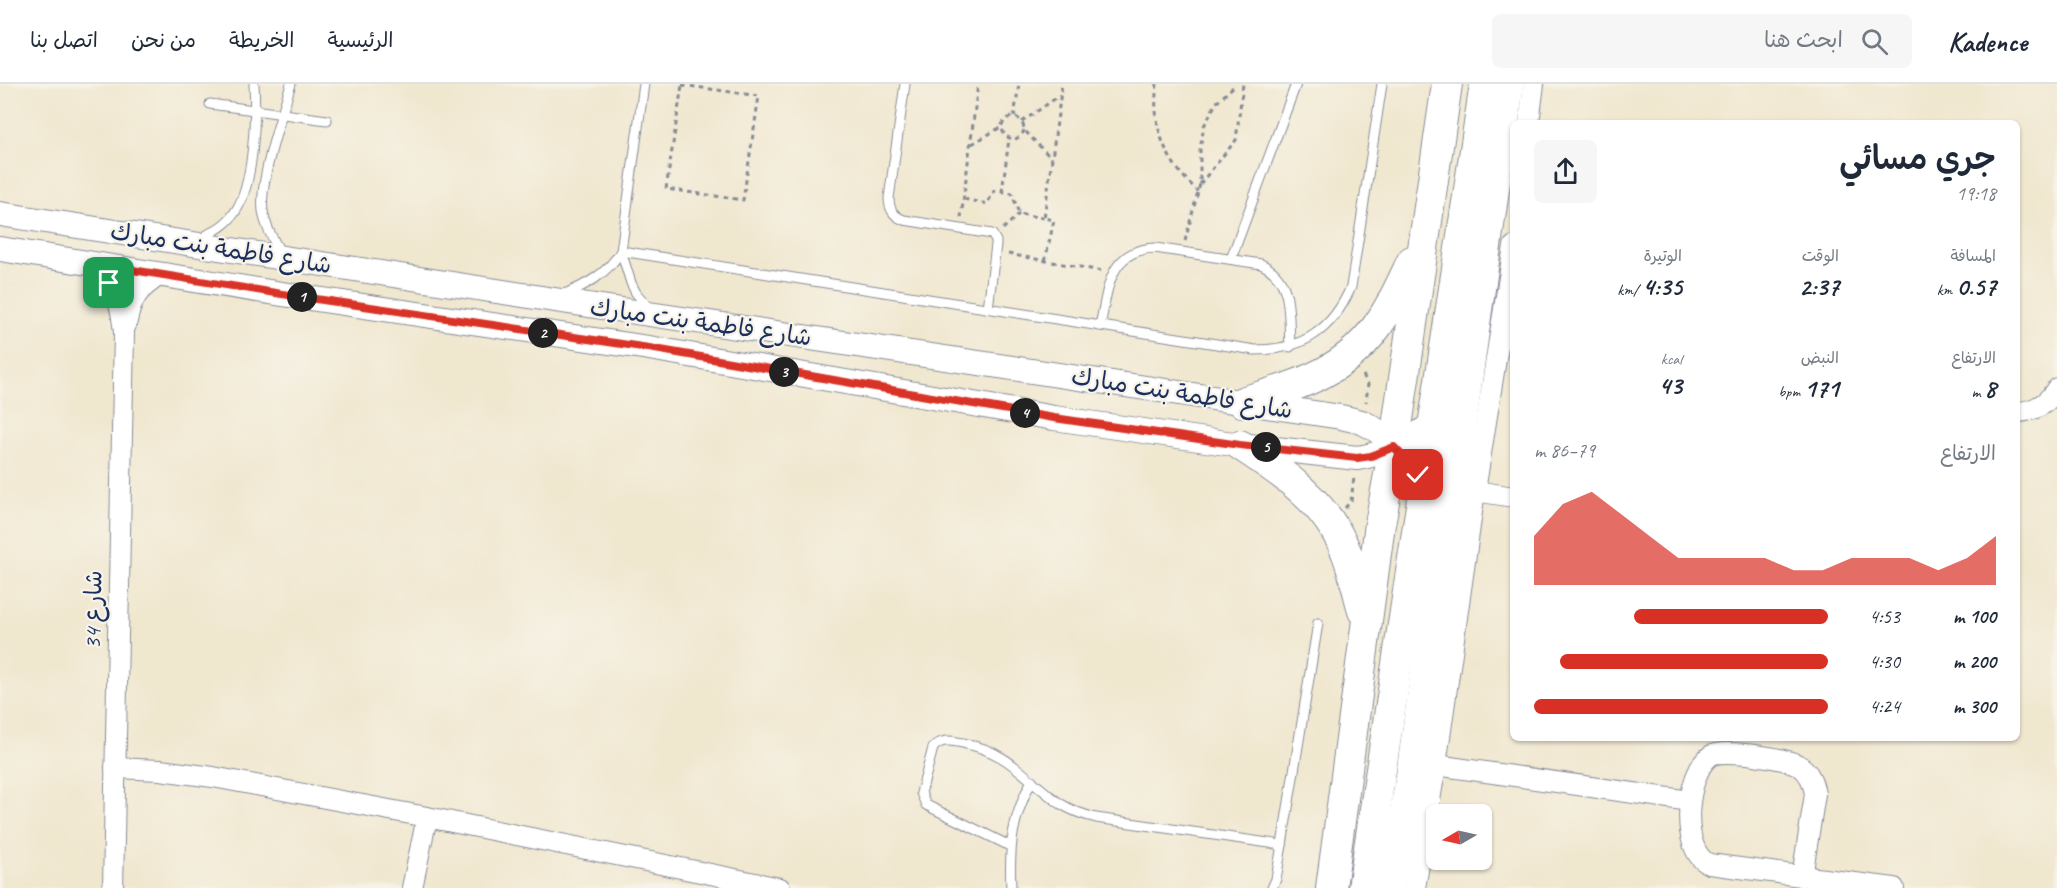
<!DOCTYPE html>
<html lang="ar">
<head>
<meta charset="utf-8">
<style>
	:root { --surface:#fff; --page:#f6f6f7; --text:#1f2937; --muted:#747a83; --line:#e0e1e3; --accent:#d93025 }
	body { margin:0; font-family:Caveat,"Playpen Sans Arabic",sans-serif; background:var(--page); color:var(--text); direction:rtl; height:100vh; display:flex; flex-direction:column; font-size:22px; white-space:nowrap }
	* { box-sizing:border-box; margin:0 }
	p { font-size:20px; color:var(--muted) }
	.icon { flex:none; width:33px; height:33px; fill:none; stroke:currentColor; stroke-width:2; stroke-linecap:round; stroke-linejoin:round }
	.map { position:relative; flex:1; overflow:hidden; direction:ltr }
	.side { position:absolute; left:1510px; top:36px; width:510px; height:621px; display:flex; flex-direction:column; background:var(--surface); border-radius:9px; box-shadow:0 2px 4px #0004; direction:rtl }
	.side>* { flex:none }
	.needle { width:39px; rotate:261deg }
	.controls { position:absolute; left:1426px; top:720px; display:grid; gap:12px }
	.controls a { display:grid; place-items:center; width:66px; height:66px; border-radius:9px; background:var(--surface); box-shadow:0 2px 4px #0004; font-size:30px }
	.pin { position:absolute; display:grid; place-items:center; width:51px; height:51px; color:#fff; margin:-26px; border-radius:12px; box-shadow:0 3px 9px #0006 }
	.km { position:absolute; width:30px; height:30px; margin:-15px; border-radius:50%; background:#222; color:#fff; font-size:16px; line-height:30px; text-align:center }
	.round { display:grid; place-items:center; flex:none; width:63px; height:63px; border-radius:9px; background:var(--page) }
	.head { display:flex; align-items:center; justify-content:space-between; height:102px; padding:0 24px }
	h1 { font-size:33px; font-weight:600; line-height:45px }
	.metrics { display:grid; grid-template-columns:repeat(3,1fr); gap:9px; height:102px; padding:6px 24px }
	.metrics div { display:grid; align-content:center }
	.metrics b { font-size:26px; font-weight:600 }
	.metrics small { font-size:16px; font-weight:400 }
	.metrics p { font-size:16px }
	.chart { height:168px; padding:12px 24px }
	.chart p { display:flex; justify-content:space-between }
	.chart svg { width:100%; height:108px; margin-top:6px; fill:var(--accent); opacity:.7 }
	ul { padding:0 24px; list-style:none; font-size:20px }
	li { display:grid; grid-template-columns:96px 72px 1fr; align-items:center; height:45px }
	li i { height:15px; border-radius:8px; background:var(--accent) }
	header { display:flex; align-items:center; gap:36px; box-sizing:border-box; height:84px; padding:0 30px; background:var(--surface); border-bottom:2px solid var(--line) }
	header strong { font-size:28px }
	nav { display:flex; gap:33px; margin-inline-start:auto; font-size:21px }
	.search { width:420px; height:54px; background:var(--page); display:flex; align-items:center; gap:15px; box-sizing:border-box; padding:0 21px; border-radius:9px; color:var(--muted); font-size:22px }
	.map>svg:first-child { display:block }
</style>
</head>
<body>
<header>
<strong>Kadence</strong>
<div class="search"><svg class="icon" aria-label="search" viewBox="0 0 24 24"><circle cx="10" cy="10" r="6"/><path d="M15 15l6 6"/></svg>ابحث هنا</div>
<nav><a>الرئيسية</a><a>الخريطة</a><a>من نحن</a><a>اتصل بنا</a></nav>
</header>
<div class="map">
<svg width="2057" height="804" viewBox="0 0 2057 804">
	<rect width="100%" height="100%" fill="#f7f3e8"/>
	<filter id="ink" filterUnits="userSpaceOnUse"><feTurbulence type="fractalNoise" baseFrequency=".0167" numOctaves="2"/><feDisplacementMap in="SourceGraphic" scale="12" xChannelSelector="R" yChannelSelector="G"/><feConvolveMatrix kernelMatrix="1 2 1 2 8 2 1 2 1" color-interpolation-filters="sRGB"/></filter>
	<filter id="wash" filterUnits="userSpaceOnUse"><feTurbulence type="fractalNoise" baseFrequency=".008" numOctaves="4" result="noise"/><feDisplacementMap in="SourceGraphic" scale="24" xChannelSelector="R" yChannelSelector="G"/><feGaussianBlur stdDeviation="1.35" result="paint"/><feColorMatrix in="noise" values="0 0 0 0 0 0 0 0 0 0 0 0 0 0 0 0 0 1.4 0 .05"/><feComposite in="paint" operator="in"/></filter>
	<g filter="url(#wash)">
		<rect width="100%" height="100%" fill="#f0e7cf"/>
	</g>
	<g filter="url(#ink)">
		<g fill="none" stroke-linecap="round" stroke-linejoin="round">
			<defs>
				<g id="service">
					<polyline points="644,0 621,167 631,199 636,209 649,224"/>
					<path d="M905,0L889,114C889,125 893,132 904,136L992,150L996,157V161L988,224"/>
					<polyline points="210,20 327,36"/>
					<path d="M198,156C212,148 226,142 235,128C254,101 256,33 254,0"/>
					<path d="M621,167L1255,266C1302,266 1332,247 1351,203L1382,0"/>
					<path d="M281,170C274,156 265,143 263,127C259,97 282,30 291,0"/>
					<polyline points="1231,175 1296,0"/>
					<path d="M562,211C587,201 607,190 621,167"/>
					<path d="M1100,242C1108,206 1108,166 1155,164L1261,180C1294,195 1288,231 1290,263"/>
					<path d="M1010,762L926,721L921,709L933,664C942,654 951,657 963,659C1012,669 1024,695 1061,720C1072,727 1084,731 1096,734L1282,761"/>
					<path d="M1011,804C1009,762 1012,734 1032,696"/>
					<polyline points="1272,804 1276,795 1282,761 1318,539"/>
				</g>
				<g id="minor">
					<polyline points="1529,39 1534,0"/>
					<path d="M89,179C116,205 120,211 124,249L113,804"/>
					<path d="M126,241C132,211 139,205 163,189"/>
					<path d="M2018,328C2035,327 2048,320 2057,304"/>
					<polyline points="1475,407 1514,413"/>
					<polyline points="1436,681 1690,717"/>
					<polyline points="115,684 160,686 213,693 427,733 780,804"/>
					<path d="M1802,793L1815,710C1813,699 1810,689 1800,682C1788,674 1721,664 1710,672C1686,690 1679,766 1709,780L1894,804"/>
					<polyline points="412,804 427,733"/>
					<polyline points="1415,804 1436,681 1475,407 1514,162"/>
				</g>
				<g id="tertiary">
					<path d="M0,130L548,215L1341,333C1348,335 1357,336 1364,339C1388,350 1412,379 1423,402"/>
					<path d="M0,165L282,210L649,264L1054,334L1240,361L1357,374C1386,370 1412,356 1434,338"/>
				</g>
				<g id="primary">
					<path d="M1242,318C1299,301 1348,288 1382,235C1394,217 1403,196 1412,177"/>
					<path d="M1240,361C1284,390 1327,418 1347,470C1354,489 1358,508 1363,527"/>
					<polyline points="1331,804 1380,440 1394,363 1447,0"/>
					<polyline points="1363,804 1485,0"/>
					<polyline points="1390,804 1410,699 1509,0"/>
				</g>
			</defs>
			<use href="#service" stroke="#868b96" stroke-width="11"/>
			<use href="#minor" stroke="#868b96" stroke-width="22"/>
			<use href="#tertiary" stroke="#868b96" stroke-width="26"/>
			<use href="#primary" stroke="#868b96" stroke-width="32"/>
			<g stroke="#868b96" stroke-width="3" stroke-dasharray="4.5 4.5" stroke-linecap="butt">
				<path d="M1157,0C1151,43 1166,79 1198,107"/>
				<polyline points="682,1 759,12 743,116 666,105 682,1 682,0"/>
				<polyline points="1014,33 1019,0"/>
				<polyline points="1022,38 1060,11"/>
				<path d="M1024,46L1022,51L1014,56L1005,52L1001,43C1004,35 1013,29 1020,36C1024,40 1023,45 1027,49C1035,58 1044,66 1052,75"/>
				<polyline points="972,60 1001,43"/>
				<polyline points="1200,100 1236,56 1243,0"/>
				<polyline points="1002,108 1009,55"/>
				<polyline points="964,115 987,120 994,107 1012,109 1019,130 1044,134"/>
				<polyline points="961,134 978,0"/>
				<polyline points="1003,145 1019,130"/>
				<polyline points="1185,157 1200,100 1200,65 1204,42 1216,19 1236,0"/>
				<polyline points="1008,170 1102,187"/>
				<polyline points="1045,177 1054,136 1044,134 1062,0"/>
				<polyline points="1363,291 1368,300 1366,318"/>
				<polyline points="1345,424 1351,417 1354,393"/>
			</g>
			<use href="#service" stroke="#fff" stroke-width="9"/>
			<use href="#minor" stroke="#fff" stroke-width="20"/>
			<use href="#tertiary" stroke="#fff" stroke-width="24"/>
			<use href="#primary" stroke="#fff" stroke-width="30"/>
		</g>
	</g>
	<g fill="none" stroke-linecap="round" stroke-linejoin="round" filter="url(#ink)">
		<defs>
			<polyline id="route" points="109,199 89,179 282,210 649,264 1054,334 1240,361 1357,374 1371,372 1394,363 1411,381 1418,391"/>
		</defs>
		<use href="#route" stroke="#fff" stroke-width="12"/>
		<use href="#route" stroke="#d93025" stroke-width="8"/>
	</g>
	<g text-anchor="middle" stroke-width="4.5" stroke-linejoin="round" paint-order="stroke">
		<g font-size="24" fill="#1b2f5e" stroke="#f7f3e8">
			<text transform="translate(221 164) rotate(9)" y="8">شارع فاطمة بنت مبارك</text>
			<text transform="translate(701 238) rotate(8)" y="8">شارع فاطمة بنت مبارك</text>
			<text transform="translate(1182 309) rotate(9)" y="8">شارع فاطمة بنت مبارك</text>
			<text transform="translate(93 526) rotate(-89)" y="8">شارع 34</text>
		</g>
	</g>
</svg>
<div class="controls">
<a><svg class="needle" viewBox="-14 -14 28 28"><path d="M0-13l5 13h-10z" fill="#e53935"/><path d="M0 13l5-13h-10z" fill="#747a83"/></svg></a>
</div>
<div class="pin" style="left:109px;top:199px;background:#1e9e55"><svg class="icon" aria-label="arrive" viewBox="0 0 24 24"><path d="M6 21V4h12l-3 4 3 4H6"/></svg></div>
<div class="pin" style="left:1418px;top:391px;background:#d93025"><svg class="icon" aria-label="check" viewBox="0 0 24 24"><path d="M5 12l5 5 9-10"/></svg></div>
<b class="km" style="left:302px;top:213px">1</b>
<b class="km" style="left:543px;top:249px">2</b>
<b class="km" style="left:784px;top:288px">3</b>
<b class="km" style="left:1025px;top:329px">4</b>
<b class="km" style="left:1266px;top:363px">5</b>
<section class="side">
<div class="head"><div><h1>جري مسائي</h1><p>19:18</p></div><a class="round"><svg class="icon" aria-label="share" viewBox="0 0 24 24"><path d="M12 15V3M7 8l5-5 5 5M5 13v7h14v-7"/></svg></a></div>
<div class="metrics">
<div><p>المسافة</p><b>0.57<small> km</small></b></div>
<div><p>الوقت</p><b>2:37</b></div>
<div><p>الوتيرة</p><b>4:35<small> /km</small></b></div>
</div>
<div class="metrics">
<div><p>الارتفاع</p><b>8<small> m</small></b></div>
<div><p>النبض</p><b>171<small> bpm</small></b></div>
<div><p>kcal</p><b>43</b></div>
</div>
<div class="chart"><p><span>الارتفاع</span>79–86 m</p>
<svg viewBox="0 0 160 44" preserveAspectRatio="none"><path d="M0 44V24L10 11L20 6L30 15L40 24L50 33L60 33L70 33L80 33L90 38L100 38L110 33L120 33L130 33L140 38L150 33L160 24V44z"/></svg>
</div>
<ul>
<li><b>100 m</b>4:53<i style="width:66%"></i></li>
<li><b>200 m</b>4:30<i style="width:91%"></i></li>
<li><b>300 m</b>4:24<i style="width:100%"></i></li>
</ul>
</section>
</div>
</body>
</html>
